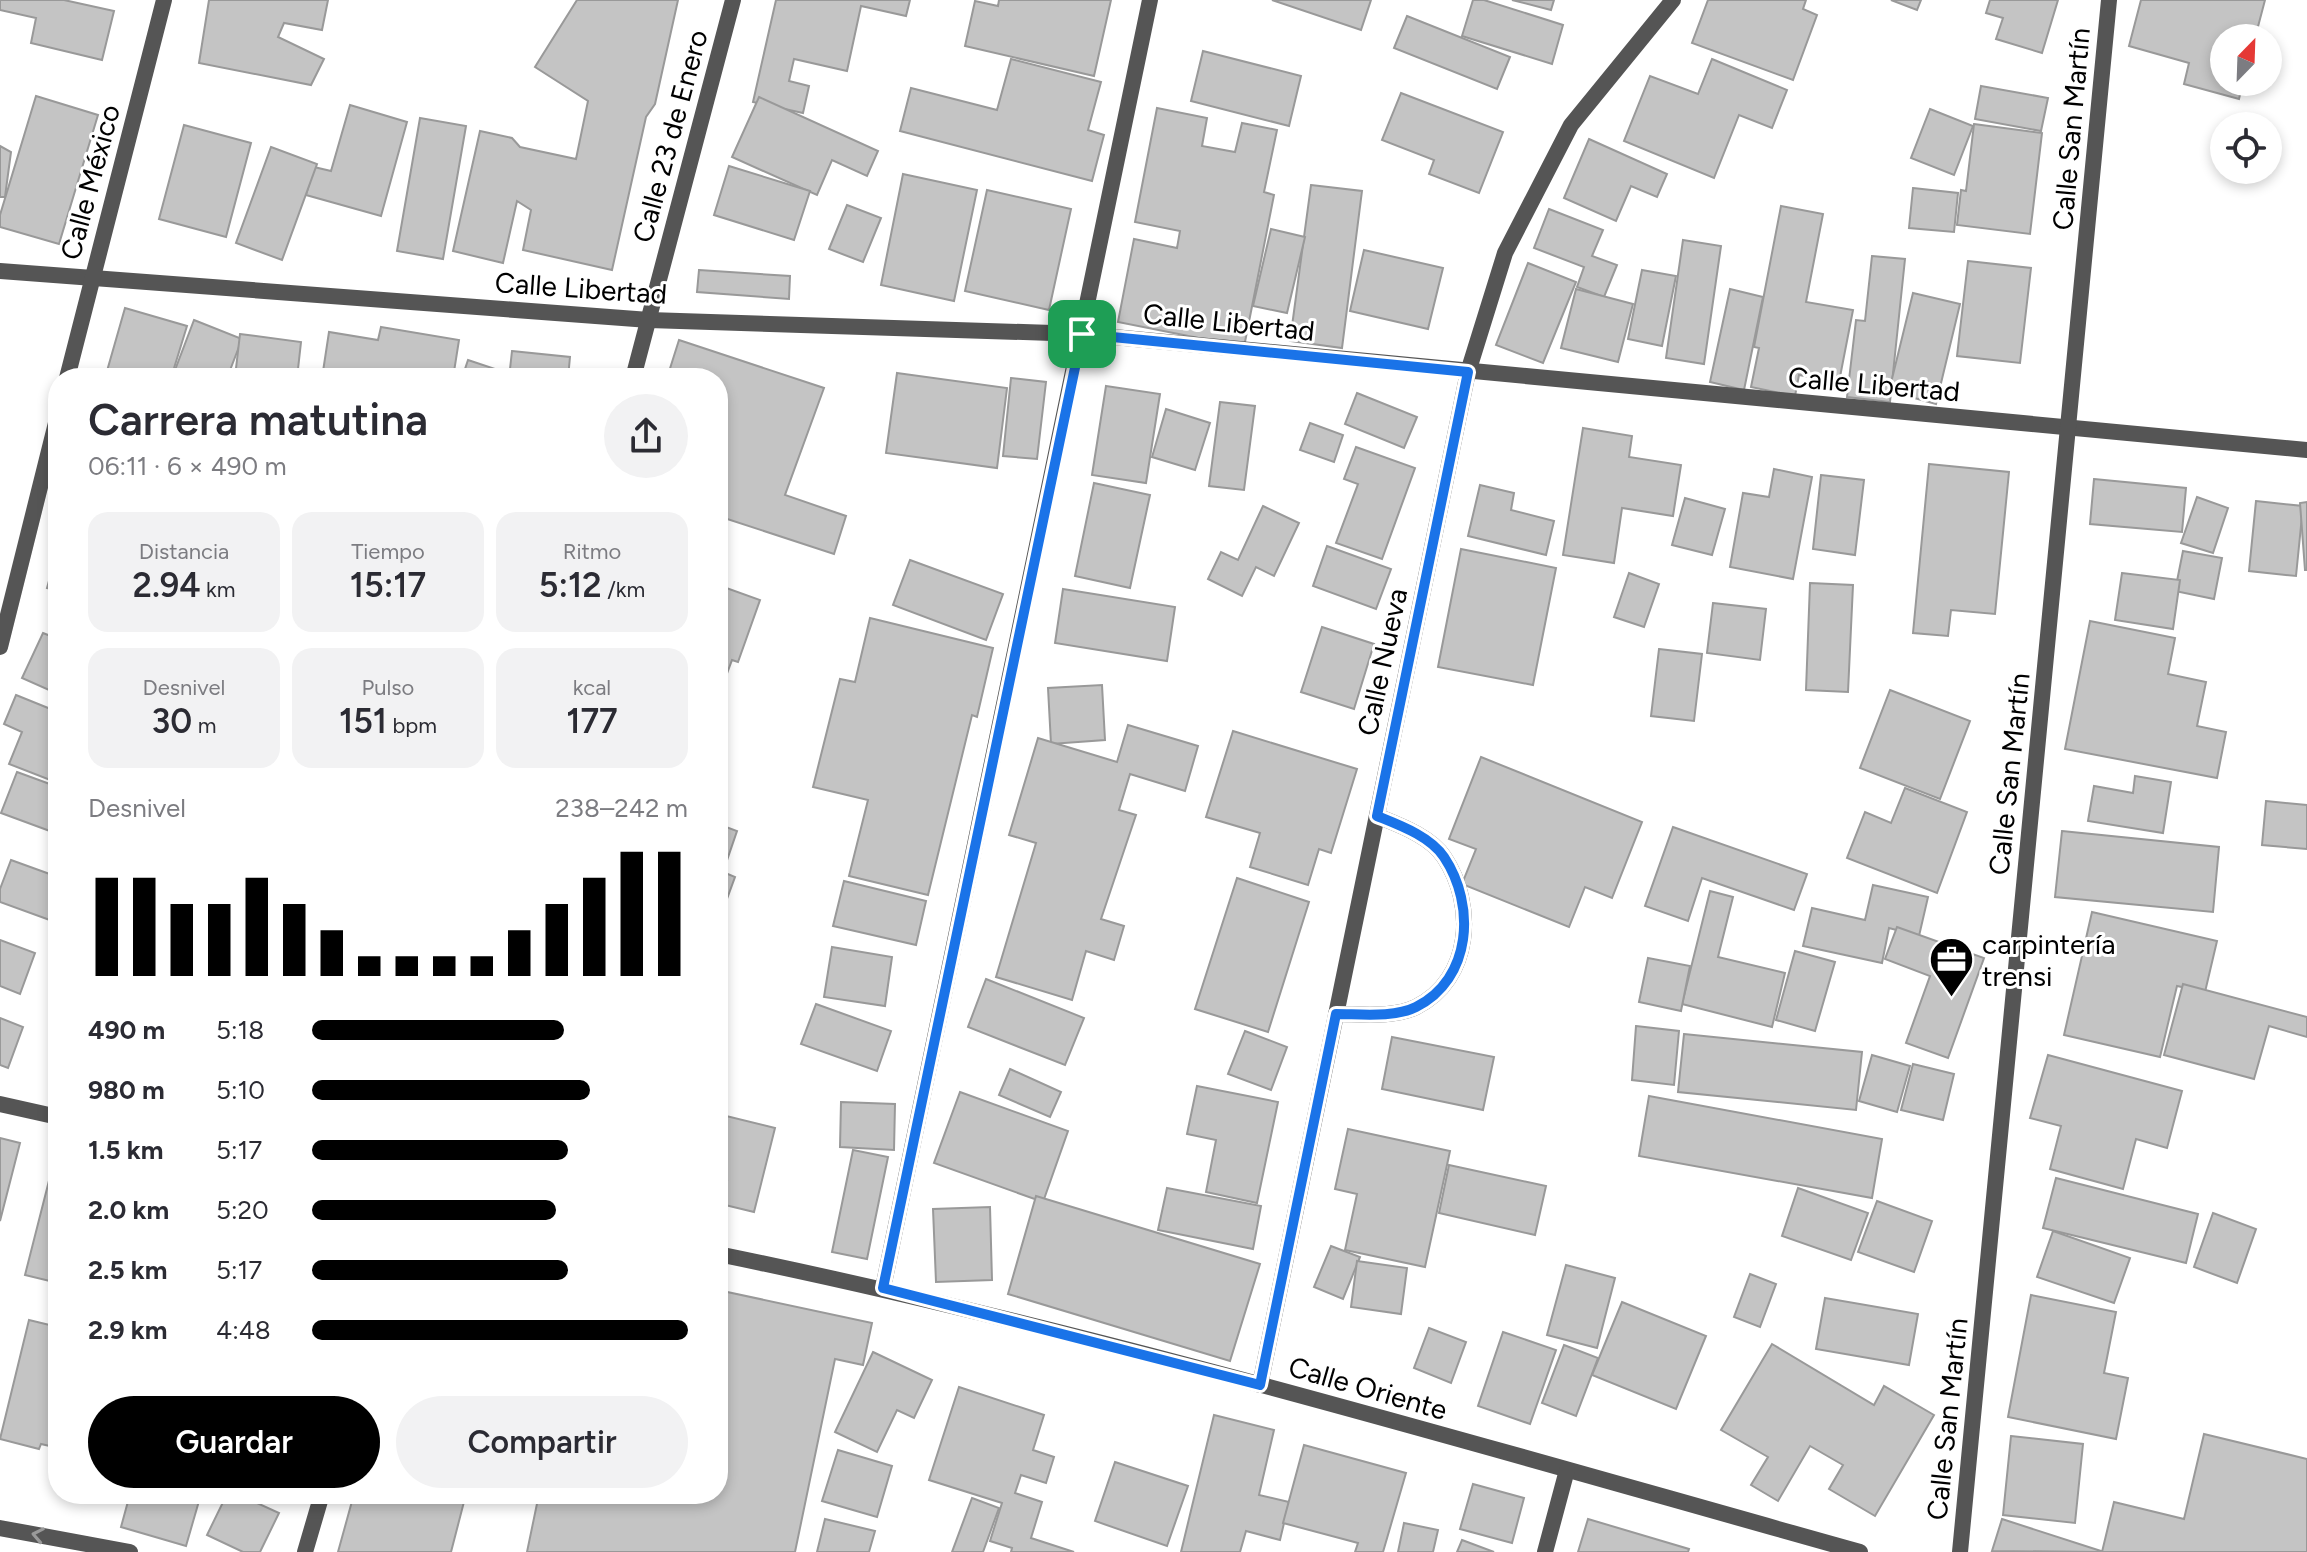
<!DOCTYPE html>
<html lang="es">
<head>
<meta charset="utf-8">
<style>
	:root { --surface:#fff; --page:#f2f2f3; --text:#2b2b33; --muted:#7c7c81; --accent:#000 }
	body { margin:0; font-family:Figtree,sans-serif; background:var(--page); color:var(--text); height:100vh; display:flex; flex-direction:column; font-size:30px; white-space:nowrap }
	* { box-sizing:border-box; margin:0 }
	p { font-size:26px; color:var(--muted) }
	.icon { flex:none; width:44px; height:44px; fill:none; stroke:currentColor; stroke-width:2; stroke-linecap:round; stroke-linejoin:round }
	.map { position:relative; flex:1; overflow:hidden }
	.drawer { position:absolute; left:48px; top:368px; width:680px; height:1136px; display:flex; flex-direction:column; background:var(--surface); border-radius:32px; box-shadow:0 4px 12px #0003 }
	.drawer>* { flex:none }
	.needle { width:52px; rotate:23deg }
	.fabs { position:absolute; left:2210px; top:24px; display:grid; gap:16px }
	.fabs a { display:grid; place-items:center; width:72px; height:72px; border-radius:50%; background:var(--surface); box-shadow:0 4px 12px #0003; font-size:40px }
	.pin { position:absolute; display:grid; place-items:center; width:68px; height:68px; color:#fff; margin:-34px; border-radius:16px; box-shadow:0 4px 12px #0006 }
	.round { display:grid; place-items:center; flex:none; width:84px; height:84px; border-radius:42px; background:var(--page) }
	.head { display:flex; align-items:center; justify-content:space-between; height:136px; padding:0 40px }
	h1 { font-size:44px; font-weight:600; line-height:60px }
	.stats { display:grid; grid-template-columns:repeat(3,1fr); gap:12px; height:136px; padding:8px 40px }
	.stats div { display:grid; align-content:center; border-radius:20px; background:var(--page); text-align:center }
	.stats b { font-size:34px; font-weight:600 }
	.stats small { font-size:22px; font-weight:400 }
	.stats p { font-size:22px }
	.chart { height:224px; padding:16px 40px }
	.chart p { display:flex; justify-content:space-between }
	.chart svg { width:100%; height:144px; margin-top:8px; stroke:var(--accent); stroke-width:6 }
	.action { display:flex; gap:16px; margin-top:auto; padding:16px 40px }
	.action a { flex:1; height:92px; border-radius:48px; background:var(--accent); color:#fff; font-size:32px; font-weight:600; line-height:92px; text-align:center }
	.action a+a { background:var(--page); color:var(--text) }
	ul { padding:0 40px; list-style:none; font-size:26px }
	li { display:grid; grid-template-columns:128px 96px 1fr; align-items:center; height:60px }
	li i { height:20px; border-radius:10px; background:var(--accent) }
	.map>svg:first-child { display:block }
</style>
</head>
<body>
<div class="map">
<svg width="2307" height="1552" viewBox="0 0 2307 1552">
	<rect width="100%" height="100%" fill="#fff"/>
	<g fill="#c4c4c4" stroke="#999" stroke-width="2">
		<polygon points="0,0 64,0 114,11 102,60 31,43 36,18 0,10"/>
		<polygon points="209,0 328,0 322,30 284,23 278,37 324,59 311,85 199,63"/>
		<polygon points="577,0 678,0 655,104 646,117 612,270 523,250 531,210 517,201 503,263 453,251 480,131 512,138 520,147 576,159 588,101 535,67"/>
		<polygon points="776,0 910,0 906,16 861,6 847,71 794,59 789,81 809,86 803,113 753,102"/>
		<polygon points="999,0 1111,0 1094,76 965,46 975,1 998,6"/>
		<polygon points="1272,0 1371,0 1361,30"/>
		<polygon points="1473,0 1484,0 1563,25 1552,64 1462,36"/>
		<polygon points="1512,0 1554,0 1551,10"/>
		<polygon points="1708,0 1806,0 1803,9 1817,15 1793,80 1692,43"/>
		<polygon points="1891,0 1921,0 1917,10"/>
		<polygon points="1990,0 2058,0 2042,53 1996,39 2003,18 1986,13"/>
		<polygon points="2141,0 2265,0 2255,38 2224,38 2224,82 2243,82 2239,99 2184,84 2189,63 2129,46"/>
		<polygon points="1407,16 1510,57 1497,89 1394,48"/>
		<polygon points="1203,51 1301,76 1289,126 1191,101"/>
		<polygon points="1011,59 1101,82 1088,130 1104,135 1092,181 900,131 911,88 997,110"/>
		<polygon points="1712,59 1787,90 1772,128 1739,115 1714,178 1624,141 1650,76 1698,94"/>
		<polygon points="1981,86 2048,98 2041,131 1975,119"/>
		<polygon points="1401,93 1503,132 1479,193 1429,174 1434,160 1382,140"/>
		<polygon points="36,96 98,115 59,244 0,227 0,215"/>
		<polygon points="759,97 878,151 867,176 832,160 817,195 732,157"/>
		<polygon points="350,105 407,122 381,216 306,195 314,167 331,171"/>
		<polygon points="1157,108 1207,118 1202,146 1235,152 1242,123 1277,130 1264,192 1274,195 1244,347 1118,322 1134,239 1177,248 1180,231 1135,222"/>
		<polygon points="1930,109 1973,126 1954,175 1911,158"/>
		<polygon points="420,118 466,126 443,259 397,251"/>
		<polygon points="1974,124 2042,133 2030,234 1957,225 1961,190 1966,191"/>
		<polygon points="184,125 251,143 226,237 159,219"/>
		<polygon points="1589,139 1667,174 1657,197 1631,186 1616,221 1564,198"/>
		<polygon points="0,146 11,152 5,197 0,197"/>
		<polygon points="271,147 317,164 282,260 236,243"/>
		<polygon points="729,166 810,191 794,240 714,215"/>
		<polygon points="903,174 977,190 954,301 881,285"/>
		<polygon points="1311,185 1362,191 1342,348 1290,341"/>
		<polygon points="1913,188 1958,193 1954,232 1909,228"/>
		<polygon points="987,190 1071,209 1049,310 965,291"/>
		<polygon points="847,205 881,218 863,262 829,249"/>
		<polygon points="1781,206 1823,214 1806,302 1853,310 1839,382 1799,375 1795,396 1751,387 1759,348 1754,347"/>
		<polygon points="1549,209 1603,230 1592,256 1617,265 1604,297 1577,287 1584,267 1534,248"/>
		<polygon points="1271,229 1305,237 1287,313 1253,306"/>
		<polygon points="1683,240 1721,246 1704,364 1666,358"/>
		<polygon points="1364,250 1443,268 1428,329 1350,311"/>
		<polygon points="1872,256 1905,259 1890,402 1847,397 1856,320 1865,321"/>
		<polygon points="1968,261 2031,268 2020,363 1957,356"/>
		<polygon points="1528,263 1576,282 1543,363 1496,345"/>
		<polygon points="699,270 790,276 789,299 697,292"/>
		<polygon points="1642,270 1676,276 1662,346 1628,339"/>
		<polygon points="1576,289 1633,304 1618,362 1561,348"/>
		<polygon points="1730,289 1763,297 1744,390 1710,382"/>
		<polygon points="1913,293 1960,304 1936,404 1889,391"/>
		<polygon points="125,308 187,326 171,378 105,378"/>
		<polygon points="194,320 242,339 227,378 172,378"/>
		<polygon points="381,327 459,340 453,378 322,378 329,332 378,340"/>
		<polygon points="240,334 301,342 297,378 235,377"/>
		<polygon points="679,340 824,388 785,495 846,516 834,554 718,516 718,378 667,378"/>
		<polygon points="512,351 570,357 568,378 509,378"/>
		<polygon points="468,360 516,376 515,378 462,378"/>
		<polygon points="897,373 1007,388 997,468 886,453"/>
		<polygon points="1011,378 1046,382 1037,459 1003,456"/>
		<polygon points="1106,386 1160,394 1146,483 1092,475"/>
		<polygon points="1357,393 1417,417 1404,448 1345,424"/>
		<polygon points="1220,402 1255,406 1244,490 1209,486"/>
		<polygon points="1166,409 1210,423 1195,470 1152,457"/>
		<polygon points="1310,423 1343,435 1334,462 1300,450"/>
		<polygon points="1583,428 1632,436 1629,457 1681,465 1673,516 1622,508 1614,563 1563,555"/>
		<polygon points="1356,447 1415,468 1382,559 1336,543 1358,484 1344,479"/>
		<polygon points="1929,464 2009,472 1995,614 1951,610 1948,636 1913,633"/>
		<polygon points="1774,469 1812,477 1793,579 1730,567 1743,493 1769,497"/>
		<polygon points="1821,475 1864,480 1855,555 1813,549"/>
		<polygon points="2094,479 2186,488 2182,532 2090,524"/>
		<polygon points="1094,483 1150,495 1130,588 1075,576"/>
		<polygon points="1480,485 1514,493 1511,510 1554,521 1546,555 1468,536"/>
		<polygon points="2197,497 2228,508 2213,553 2181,543"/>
		<polygon points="1685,498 1725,509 1712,555 1672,545"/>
		<polygon points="2256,501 2303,506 2296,576 2249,571"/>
		<polygon points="2307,502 2307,570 2305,570 2300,503"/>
		<polygon points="1263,506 1299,523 1274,576 1256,567 1242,596 1208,579 1221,552 1238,560"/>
		<polygon points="1327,546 1391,569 1376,609 1313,586"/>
		<polygon points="58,548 58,591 47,588"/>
		<polygon points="1461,549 1556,568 1533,685 1438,667"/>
		<polygon points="2183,551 2222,558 2214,599 2175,591"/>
		<polygon points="910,560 1003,594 986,640 893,605"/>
		<polygon points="1629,573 1659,584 1644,627 1614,617"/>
		<polygon points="2122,573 2180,580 2173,629 2115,620"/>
		<polygon points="1810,583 1853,585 1848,692 1806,690"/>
		<polygon points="718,585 760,600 738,662 732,660 718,698"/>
		<polygon points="1063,589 1175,607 1167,661 1055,643"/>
		<polygon points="1713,603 1766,609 1760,660 1707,653"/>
		<polygon points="870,618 993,648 977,717 972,715 928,895 849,876 868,800 813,787 840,679 855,682"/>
		<polygon points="2090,621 2175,638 2168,674 2206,682 2197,726 2226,732 2217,778 2065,749"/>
		<polygon points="1322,627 1374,644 1354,709 1301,692"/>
		<polygon points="43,633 58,639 58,694 22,678"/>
		<polygon points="1659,649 1702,654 1694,721 1651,716"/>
		<polygon points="1102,685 1105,740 1051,744 1048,688"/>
		<polygon points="1890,690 1970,721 1940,799 1860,768"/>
		<polygon points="16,695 58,712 58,783 9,764 22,732 4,724"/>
		<polygon points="1128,725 1198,746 1185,791 1130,774 1119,810 1136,815 1101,919 1124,926 1114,960 1086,951 1072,1000 996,977 1036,843 1009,835 1038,738 1117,762"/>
		<polygon points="1233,731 1357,769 1331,853 1319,849 1308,885 1250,867 1260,833 1206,817"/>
		<polygon points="1481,757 1642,822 1612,898 1585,887 1569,927 1462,884 1476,849 1449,839"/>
		<polygon points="17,772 58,787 58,834 1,813"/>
		<polygon points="2135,776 2171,782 2163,833 2088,821 2094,786 2133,793"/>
		<polygon points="1905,788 1967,812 1937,893 1847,858 1865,812 1891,823"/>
		<polygon points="2266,801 2307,805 2307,849 2262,845"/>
		<polygon points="718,824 737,831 723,872 735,877 724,907 718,905"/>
		<polygon points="1673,827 1807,874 1794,910 1702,878 1688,921 1645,906"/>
		<polygon points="2062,831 2219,847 2213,912 2055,897"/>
		<polygon points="11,860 58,877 58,923 0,902 0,889"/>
		<polygon points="1237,878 1309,902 1268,1032 1195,1009"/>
		<polygon points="844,881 926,901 916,945 833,926"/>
		<polygon points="1873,885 1928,897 1919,936 1889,928 1882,963 1803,946 1812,908 1865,920"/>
		<polygon points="1710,891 1733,897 1718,957 1785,973 1772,1027 1682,1004"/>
		<polygon points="2092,912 2217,941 2205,992 2177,986 2160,1057 2064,1035"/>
		<polygon points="1897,927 1984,958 1948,1058 1906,1043 1930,976 1885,959"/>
		<polygon points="0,940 35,953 20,994 0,986"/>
		<polygon points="832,947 892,957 885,1006 824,997"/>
		<polygon points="1795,951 1835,962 1815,1031 1776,1020"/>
		<polygon points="1648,958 1690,966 1681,1011 1639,1002"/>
		<polygon points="986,979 1084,1018 1065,1065 968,1027"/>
		<polygon points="2183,984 2307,1017 2307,1037 2269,1026 2254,1079 2164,1055"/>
		<polygon points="816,1004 891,1031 877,1071 801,1044"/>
		<polygon points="0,1018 23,1027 8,1068 0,1065"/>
		<polygon points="1636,1026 1679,1031 1674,1085 1632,1080"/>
		<polygon points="1245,1031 1287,1047 1271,1090 1228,1074"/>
		<polygon points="1684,1034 1862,1052 1856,1110 1678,1092"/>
		<polygon points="1392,1037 1494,1057 1483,1110 1382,1089"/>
		<polygon points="1872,1055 1910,1066 1897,1112 1859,1101"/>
		<polygon points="2048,1055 2182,1091 2167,1148 2136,1139 2123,1189 2050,1169 2061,1126 2030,1118"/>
		<polygon points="1913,1064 1954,1074 1943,1120 1901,1110"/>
		<polygon points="1010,1069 1061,1092 1050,1117 999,1095"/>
		<polygon points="1197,1086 1278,1102 1257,1203 1206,1192 1216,1140 1187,1134"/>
		<polygon points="960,1092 1068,1131 1043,1202 934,1163"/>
		<polygon points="1649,1096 1882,1139 1872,1198 1639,1156"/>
		<polygon points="841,1102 895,1104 894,1150 840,1147"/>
		<polygon points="718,1114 775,1128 754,1212 721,1204 727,1181 718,1178"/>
		<polygon points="1348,1129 1450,1151 1425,1267 1345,1250 1357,1194 1335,1189"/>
		<polygon points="0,1138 20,1143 0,1221"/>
		<polygon points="853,1150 888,1157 867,1259 832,1252"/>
		<polygon points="55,1157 58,1157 58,1283 25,1275"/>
		<polygon points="1449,1165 1546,1186 1535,1235 1439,1213"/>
		<polygon points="2056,1178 2198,1214 2186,1263 2043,1228"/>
		<polygon points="1167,1188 1261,1206 1253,1249 1158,1230"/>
		<polygon points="1798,1188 1868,1213 1851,1260 1782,1236"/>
		<polygon points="1036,1196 1260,1264 1230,1361 1008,1294"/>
		<polygon points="1877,1201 1932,1221 1914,1272 1858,1252"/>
		<polygon points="990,1207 992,1280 936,1282 933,1209"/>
		<polygon points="2213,1213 2256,1229 2237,1283 2194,1267"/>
		<polygon points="2053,1231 2130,1258 2114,1303 2037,1277"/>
		<polygon points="1331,1246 1360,1257 1343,1299 1314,1287"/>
		<polygon points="1357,1261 1407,1268 1401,1314 1351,1307"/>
		<polygon points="1566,1265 1615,1278 1597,1348 1547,1335"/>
		<polygon points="1750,1274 1776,1284 1760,1327 1734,1317"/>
		<polygon points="718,1290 872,1323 863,1365 835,1359 795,1552 527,1552 539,1494 630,1497 630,1494 718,1494"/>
		<polygon points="2031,1295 2116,1312 2104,1373 2128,1378 2116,1439 2008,1417"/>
		<polygon points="1825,1298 1918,1314 1909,1365 1816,1349"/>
		<polygon points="1622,1302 1706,1336 1676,1409 1592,1375"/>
		<polygon points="29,1320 58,1327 58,1448 41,1444 39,1449 0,1439"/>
		<polygon points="1429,1328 1466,1342 1451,1383 1414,1368"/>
		<polygon points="1503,1332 1556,1350 1530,1424 1478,1406"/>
		<polygon points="1772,1344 1874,1405 1884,1386 1934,1415 1875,1516 1829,1489 1843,1465 1810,1446 1778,1501 1751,1485 1768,1457 1721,1430"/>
		<polygon points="1564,1345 1598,1358 1576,1416 1542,1403"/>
		<polygon points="873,1352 932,1380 914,1418 897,1410 877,1452 835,1432"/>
		<polygon points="959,1387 1044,1415 1033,1450 1054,1457 1046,1483 1021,1475 1015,1493 1042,1502 1031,1538 1074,1552 1011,1552 1012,1548 990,1541 1002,1503 929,1480"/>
		<polygon points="1214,1415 1274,1430 1259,1495 1289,1502 1280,1540 1246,1531 1240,1552 1181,1552"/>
		<polygon points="2204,1434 2307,1459 2307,1552 2102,1552 2114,1502 2184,1519"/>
		<polygon points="2011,1436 2083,1444 2075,1523 2003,1515"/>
		<polygon points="1304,1445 1406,1473 1383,1552 1355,1552 1358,1543 1283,1523"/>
		<polygon points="838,1450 892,1466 877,1517 822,1501"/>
		<polygon points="1115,1462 1188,1486 1167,1546 1095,1521"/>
		<polygon points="1473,1484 1524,1498 1512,1543 1460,1529"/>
		<polygon points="130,1494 201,1494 186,1546 121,1527"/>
		<polygon points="227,1494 237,1494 279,1513 260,1552 243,1552 207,1535"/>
		<polygon points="354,1494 466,1494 451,1552 338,1552"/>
		<polygon points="972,1498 999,1508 983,1552 952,1552"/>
		<polygon points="825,1519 875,1531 869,1552 817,1552"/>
		<polygon points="1588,1519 1689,1549 1688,1552 1578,1552"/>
		<polygon points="2002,1519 2101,1551 2100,1552 1992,1551"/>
		<polygon points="1404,1523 1438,1530 1433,1552 1398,1552"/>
		<polygon points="1462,1540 1494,1552 1457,1552"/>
	</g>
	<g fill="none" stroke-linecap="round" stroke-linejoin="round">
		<path stroke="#555" stroke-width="16" d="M1336,1014C1360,1014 1394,1018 1416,1007C1472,979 1476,905 1444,857C1430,836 1399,825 1377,816"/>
		<g stroke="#555" stroke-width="16">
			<polyline points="0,271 649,320 1082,334 2307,450"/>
			<polyline points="67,378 164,0"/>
			<polyline points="633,378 733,0"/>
			<polyline points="0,647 58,415"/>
			<polyline points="0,1104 58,1117"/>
			<path d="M718,1254C1103,1333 1481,1446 1860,1552"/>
			<polyline points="883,1288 1150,0"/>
			<polyline points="1260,1385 1468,372 1505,253 1571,125 1673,0"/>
			<polyline points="0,1528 130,1552"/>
			<polyline points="305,1552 322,1494"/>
			<polyline points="1545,1552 1567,1470"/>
			<polyline points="1960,1552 2109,0"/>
		</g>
	</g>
	<defs><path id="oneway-chevron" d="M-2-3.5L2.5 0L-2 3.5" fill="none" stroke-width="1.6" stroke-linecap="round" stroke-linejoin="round" transform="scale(2)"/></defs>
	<use stroke="#999" href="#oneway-chevron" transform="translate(38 1535) rotate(-169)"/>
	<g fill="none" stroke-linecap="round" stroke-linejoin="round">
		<defs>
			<path id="route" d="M1082,334L1468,372L1377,816C1399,825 1430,836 1444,857C1476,905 1472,979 1416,1007C1394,1018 1360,1014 1336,1014L1260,1385L883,1288Z"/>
		</defs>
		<use href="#route" stroke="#fff" stroke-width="16"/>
		<use href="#route" stroke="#1a73e8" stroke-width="10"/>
	</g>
	<defs>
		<symbol id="office-pin" viewBox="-11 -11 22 30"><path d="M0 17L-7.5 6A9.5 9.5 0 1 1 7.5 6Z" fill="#000" stroke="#fff"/><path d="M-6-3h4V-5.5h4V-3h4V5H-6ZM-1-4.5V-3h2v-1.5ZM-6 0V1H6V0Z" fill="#fff"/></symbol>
	</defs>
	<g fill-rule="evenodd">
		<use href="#office-pin" x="1926" y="934" width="51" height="69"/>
	</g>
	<g text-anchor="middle" stroke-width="6" stroke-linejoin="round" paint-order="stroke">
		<g font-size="28" fill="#000" stroke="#fff">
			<text transform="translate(2071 129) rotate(-85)" y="10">Calle San Martín</text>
			<text transform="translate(670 136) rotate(-75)" y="10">Calle 23 de Enero</text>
			<text transform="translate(90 182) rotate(-75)" y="10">Calle México</text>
			<text transform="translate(581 288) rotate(4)" y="10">Calle Libertad</text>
			<text transform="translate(1229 322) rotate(6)" y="10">Calle Libertad</text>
			<text transform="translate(1874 384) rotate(5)" y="10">Calle Libertad</text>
			<text transform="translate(1382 662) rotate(-78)" y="10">Calle Nueva</text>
			<text transform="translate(2009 774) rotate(-84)" y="10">Calle San Martín</text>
			<text transform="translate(1368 1388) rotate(16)" y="10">Calle Oriente</text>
			<text transform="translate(1947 1419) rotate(-84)" y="10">Calle San Martín</text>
		</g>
		<g font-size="28" fill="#000" stroke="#fff" text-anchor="start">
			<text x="1982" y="954">carpintería<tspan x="1982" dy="32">trensi</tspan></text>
		</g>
	</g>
</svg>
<div class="fabs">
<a><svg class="needle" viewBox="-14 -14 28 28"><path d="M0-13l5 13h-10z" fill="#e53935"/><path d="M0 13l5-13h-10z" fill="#7c7c81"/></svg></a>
<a><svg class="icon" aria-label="locate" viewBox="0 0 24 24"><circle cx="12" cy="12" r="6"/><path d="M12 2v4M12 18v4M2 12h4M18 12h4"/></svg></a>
</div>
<div class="pin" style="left:1082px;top:334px;background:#1e9e55"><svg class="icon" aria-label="arrive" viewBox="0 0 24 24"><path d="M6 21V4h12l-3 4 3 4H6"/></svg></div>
<section class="drawer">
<div class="head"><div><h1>Carrera matutina</h1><p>06:11 · 6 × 490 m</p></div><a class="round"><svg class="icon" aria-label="share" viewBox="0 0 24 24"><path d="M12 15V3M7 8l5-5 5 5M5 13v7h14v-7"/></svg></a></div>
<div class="stats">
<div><p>Distancia</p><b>2.94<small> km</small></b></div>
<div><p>Tiempo</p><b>15:17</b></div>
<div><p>Ritmo</p><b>5:12<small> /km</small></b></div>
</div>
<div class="stats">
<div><p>Desnivel</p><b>30<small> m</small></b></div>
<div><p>Pulso</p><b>151<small> bpm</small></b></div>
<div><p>kcal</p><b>177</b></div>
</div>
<div class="chart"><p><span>Desnivel</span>238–242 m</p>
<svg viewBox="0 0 160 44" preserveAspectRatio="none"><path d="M5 44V14M15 44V14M25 44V22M35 44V22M45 44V14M55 44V22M65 44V30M75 44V38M85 44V38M95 44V38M105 44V38M115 44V30M125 44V22M135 44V14M145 44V6M155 44V6"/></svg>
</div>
<ul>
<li><b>490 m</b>5:18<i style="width:67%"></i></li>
<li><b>980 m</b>5:10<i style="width:74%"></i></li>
<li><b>1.5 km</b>5:17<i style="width:68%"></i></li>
<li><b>2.0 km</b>5:20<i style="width:65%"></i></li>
<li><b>2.5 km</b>5:17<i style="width:68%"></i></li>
<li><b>2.9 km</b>4:48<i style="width:100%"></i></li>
</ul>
<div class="action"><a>Guardar</a><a>Compartir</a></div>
</section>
</div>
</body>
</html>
